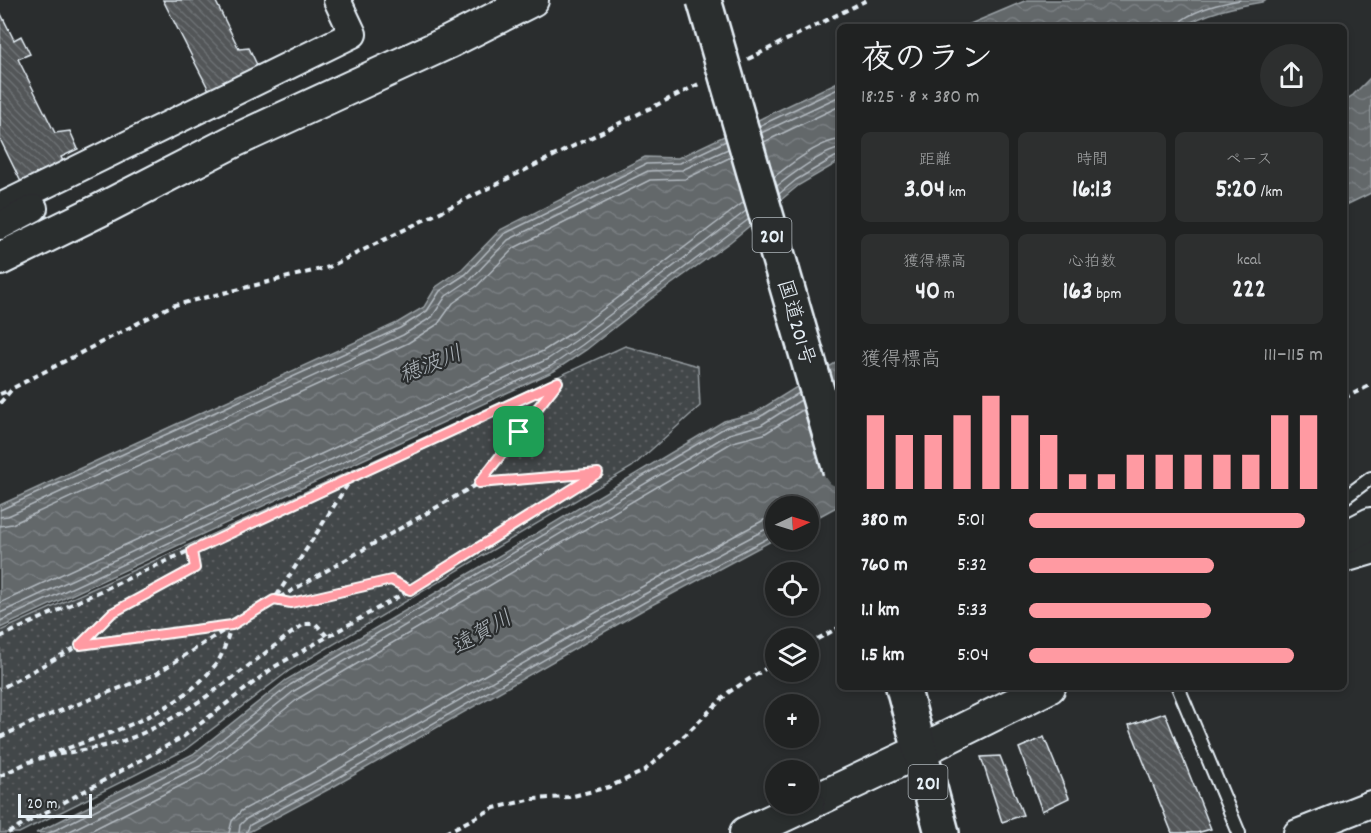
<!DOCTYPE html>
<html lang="ja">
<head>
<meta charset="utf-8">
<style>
	:root { --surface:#202222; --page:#2d2f2f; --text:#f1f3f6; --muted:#a2a4a5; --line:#3d3f40; --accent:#ff9aa2 }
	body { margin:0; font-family:Dekko,"Klee One",sans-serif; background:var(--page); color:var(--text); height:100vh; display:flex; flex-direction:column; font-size:22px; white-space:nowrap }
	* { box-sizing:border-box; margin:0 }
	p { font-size:20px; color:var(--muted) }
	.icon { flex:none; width:33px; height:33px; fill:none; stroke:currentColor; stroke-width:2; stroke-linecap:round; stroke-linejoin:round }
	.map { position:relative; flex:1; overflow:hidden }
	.side { position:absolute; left:837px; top:24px; width:510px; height:666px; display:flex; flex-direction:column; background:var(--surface); border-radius:9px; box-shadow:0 3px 9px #0003,0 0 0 2px var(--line) }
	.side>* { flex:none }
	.needle { width:39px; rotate:86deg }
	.buttons { position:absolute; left:765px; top:496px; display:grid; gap:12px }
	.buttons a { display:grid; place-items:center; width:54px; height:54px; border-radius:50%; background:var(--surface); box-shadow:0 3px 9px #0003,0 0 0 2px var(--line); font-size:30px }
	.scale { position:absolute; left:18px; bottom:15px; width:74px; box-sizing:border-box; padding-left:6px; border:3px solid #e8f1f8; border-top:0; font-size:16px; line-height:21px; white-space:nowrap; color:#e8f1f8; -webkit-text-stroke:4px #2a2d2e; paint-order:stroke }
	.pin { position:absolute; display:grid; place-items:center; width:51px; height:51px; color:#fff; margin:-26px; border-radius:12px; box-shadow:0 3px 9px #0006 }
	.round { display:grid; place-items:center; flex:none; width:63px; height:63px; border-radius:32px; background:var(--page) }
	.headline { display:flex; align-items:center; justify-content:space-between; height:102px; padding:0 24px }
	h1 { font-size:33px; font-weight:700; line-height:45px }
	.metrics { display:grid; grid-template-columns:repeat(3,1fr); gap:9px; height:102px; padding:6px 24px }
	.metrics div { display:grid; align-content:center; border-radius:9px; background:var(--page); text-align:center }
	.metrics b { font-size:26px; font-weight:700 }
	.metrics small { font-size:16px; font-weight:400 }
	.metrics p { font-size:16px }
	.chart { height:168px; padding:12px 24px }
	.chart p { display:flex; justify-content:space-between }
	.chart svg { width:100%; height:108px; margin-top:6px; stroke:var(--accent); stroke-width:6 }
	ul { padding:0 24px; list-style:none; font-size:20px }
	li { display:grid; grid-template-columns:96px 72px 1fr; align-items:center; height:45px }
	li i { height:15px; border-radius:8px; background:var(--accent) }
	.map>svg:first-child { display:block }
</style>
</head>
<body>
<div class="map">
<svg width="1371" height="833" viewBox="0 0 1371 833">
	<defs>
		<pattern id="grass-dots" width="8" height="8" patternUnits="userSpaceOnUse" patternTransform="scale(1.5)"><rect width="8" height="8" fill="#424648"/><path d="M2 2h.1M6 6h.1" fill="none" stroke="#5d6163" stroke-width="1.8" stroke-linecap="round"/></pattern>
		<pattern id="water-waves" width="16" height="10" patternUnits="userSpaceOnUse" patternTransform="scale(1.5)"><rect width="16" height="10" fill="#63686b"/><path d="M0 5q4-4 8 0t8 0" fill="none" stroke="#797e81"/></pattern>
		<pattern id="building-back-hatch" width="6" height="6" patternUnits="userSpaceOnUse" patternTransform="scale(1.5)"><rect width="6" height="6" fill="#535759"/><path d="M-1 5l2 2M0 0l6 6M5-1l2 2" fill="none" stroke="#6c7072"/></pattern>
	</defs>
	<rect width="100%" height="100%" fill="#2a2d2e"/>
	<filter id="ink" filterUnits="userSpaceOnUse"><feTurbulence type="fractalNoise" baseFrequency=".0167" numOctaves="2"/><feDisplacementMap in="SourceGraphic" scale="12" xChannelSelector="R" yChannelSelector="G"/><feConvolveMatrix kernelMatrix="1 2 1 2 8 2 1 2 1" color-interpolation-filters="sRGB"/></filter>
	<g filter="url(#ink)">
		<polygon fill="url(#grass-dots)" stroke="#959ca0" stroke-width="1.5" points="625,346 698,366 700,406 632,467 290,670 183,751 19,833 0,833 0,631"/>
		<g fill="url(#water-waves)" stroke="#989fa3" stroke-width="1.5">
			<path d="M1027,0H1265L1262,2C1233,7 1208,12 1182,27H963Z"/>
			<polygon points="1371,77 1371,193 1344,206 1344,101 1353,95"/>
			<polygon points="840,81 840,161 799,185 730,242 648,301 586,350 554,371 0,628 0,505 397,323 424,307 436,287 462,269 500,230 645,157 678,158"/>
			<polygon points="840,360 840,505 809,522 808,507 776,507 775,539 648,607 331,788 247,833 36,833 193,754 286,680 487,563 724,421 755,413"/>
		</g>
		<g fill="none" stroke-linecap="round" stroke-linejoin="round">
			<g stroke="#b3bac0" stroke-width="1.5">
				<path d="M1180,27L1182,20C1200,8 1219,4 1240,0"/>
				<polyline points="759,126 840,88"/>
				<polyline points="761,133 840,96"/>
				<polyline points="764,142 840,106"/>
				<path d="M774,177C789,165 821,140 840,140"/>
				<path d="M777,186C790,176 824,150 840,149"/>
				<polyline points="779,194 796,180 835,157 840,156"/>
				<polyline points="0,510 400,328 427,311 440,291 466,274 504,234 646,164 680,163 726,141"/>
				<polyline points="0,517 8,516 403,335 432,317 446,296 471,279 508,240 648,171 682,170 728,149"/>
				<polyline points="0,526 12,524 408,343 438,324 453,303 477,286 514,248 650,180 685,179 731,157"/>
				<polyline points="0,603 543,351 573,332 744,202"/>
				<polyline points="0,613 548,359 578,339 746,211"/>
				<polyline points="0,621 551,366 582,345 749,219"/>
				<polyline points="49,833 196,760 290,685 726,427 758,418 799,393"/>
				<polyline points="66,833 200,766 294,691 729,434 761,425 801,400"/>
				<polyline points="86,833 204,774 299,698 733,442 764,434 804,409"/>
				<path d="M229,833L232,821L241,811C417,716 588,614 764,520L776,517"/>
				<polyline points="239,833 240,825 246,819 325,777 641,596 768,528 776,526"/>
				<polyline points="246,833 250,825 329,783 645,602 776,534"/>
			</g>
		</g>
		<g fill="url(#building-back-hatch)" stroke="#e8f1f8" stroke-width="1.5">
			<polygon points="163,0 215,0 239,49 249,48 258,67 212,96"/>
			<polygon points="0,12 14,40 21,36 30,54 18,59 55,133 70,131 78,149 61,157 65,165 23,186 0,139"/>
			<polygon points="1165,713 1211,829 1197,833 1172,833 1129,725"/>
			<polygon points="1044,737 1069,798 1042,811 1019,748"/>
			<polygon points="1000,756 1023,815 1002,822 981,757"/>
		</g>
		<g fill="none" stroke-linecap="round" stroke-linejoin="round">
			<defs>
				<g id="service">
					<polyline points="1344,498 1371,478"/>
					<polyline points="1178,687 1239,833"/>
				</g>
				<g id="minor">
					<polyline points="0,207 353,34 337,0"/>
					<polyline points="0,226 34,208"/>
					<polyline points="1344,559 1371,551"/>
					<polyline points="1297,833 1371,804"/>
				</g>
				<g id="tertiary">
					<polyline points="0,259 100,210 234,141 449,42 532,0"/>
					<polyline points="1344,538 1371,524"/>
					<polyline points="808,804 920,751 1049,687"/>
					<polyline points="746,833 808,804"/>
				</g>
				<polyline id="trunk" points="903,687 942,833"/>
			</defs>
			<use href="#service" stroke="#e8f1f8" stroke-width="16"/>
			<use href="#minor" stroke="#e8f1f8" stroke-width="30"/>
			<use href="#tertiary" stroke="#e8f1f8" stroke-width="36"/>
			<use href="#trunk" stroke="#e8f1f8" stroke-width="38"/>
			<g stroke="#e8f1f8" stroke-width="4" stroke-dasharray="6 4.5" stroke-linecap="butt">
				<polyline points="748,59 867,0"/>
				<polyline points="0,394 10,390"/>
				<polyline points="1344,398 1371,385"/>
				<polyline points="0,403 13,388 171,306 329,267 699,84"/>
				<polyline points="353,476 274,600 291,603 391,581 410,590"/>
				<polyline points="0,637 558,382 479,483 232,625 80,645 0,689"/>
				<polyline points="80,644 112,613 195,568 192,551"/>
				<polyline points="808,644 840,627"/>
				<polyline points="0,737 44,717 154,675 231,626"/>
				<path d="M48,755C106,734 177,715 216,664C224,654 227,637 232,625"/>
				<path d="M0,776C13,770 28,761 42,758C74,750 105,749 136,736C198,710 250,663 304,624H316L327,636"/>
				<polyline points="8,833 183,737 274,667 410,590 598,473 480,483"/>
				<polyline points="445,833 494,808 533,799 569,797 609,787 644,771 686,734 729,692 776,662"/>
			</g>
			<use href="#service" stroke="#2a2d2e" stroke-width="12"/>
			<use href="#minor" stroke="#2a2d2e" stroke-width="26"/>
			<use href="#tertiary" stroke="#2a2d2e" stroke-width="32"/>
			<use href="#trunk" stroke="#2a2d2e" stroke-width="33"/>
			<defs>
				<polyline id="trunk-bridge" points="704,0 840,470"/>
			</defs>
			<use href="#trunk-bridge" stroke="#e8f1f8" stroke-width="38" stroke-linecap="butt"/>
			<use href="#trunk-bridge" stroke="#2a2d2e" stroke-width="33"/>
		</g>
	</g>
	<g fill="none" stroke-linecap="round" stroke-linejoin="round" filter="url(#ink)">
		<defs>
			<polygon id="route" points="558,382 479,483 598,473 410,590 391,580 291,603 274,600 232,625 80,645 112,613 195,568 192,551"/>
		</defs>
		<use href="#route" stroke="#fff" stroke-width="12"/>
		<use href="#route" stroke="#ff9aa2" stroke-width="8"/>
	</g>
	<g text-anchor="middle" stroke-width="4.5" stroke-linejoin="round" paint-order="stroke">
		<g fill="#2a2d2e" stroke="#afb6bb" stroke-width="1.5">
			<rect x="752.5" y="218" width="39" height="34" rx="4.5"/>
			<rect x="908.5" y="765" width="39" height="34" rx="4.5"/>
		</g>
		<g font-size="20" font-weight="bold" fill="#e8f1f8">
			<text x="772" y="242">201</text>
			<text x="928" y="789">201</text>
		</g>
		<g font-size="21" fill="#e8f1f8" stroke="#2a2d2e">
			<text transform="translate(797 322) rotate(74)" y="7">国道201号</text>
		</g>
		<g font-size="22" font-style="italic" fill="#acb3b9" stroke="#2a2d2e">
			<text transform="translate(430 363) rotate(-22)" y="8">穂波川</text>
			<text transform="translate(481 631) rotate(-30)" y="8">遠賀川</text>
		</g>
	</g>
</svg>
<div class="buttons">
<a><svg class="needle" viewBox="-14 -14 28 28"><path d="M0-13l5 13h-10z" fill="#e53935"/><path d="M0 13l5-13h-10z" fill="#a2a4a5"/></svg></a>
<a><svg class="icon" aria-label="locate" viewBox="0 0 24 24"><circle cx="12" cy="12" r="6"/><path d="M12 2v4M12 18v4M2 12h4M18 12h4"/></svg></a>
<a><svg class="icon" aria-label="layers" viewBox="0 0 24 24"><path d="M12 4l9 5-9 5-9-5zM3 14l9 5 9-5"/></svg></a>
<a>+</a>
<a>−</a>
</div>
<div class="scale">20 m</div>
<div class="pin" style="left:519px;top:432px;background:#1e9e55"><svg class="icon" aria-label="arrive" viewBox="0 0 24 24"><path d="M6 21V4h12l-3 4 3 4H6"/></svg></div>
<section class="side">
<div class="headline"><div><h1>夜のラン</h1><p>18:25 · 8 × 380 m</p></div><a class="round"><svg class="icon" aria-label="share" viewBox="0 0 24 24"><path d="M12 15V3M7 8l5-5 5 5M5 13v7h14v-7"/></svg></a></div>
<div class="metrics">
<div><p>距離</p><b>3.04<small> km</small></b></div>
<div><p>時間</p><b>16:13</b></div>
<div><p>ペース</p><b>5:20<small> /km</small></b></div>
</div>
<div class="metrics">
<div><p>獲得標高</p><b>40<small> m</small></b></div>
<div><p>心拍数</p><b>163<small> bpm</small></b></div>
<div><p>kcal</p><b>222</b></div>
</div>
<div class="chart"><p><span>獲得標高</span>111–115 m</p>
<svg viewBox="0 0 160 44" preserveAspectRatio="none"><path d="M5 44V14M15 44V22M25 44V22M35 44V14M45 44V6M55 44V14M65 44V22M75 44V38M85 44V38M95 44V30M105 44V30M115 44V30M125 44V30M135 44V30M145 44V14M155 44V14"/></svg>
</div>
<ul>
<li><b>380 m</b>5:01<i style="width:94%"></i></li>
<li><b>760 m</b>5:32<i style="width:63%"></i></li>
<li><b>1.1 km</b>5:33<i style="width:62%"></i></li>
<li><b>1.5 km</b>5:04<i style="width:90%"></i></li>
</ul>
</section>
</div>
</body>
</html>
